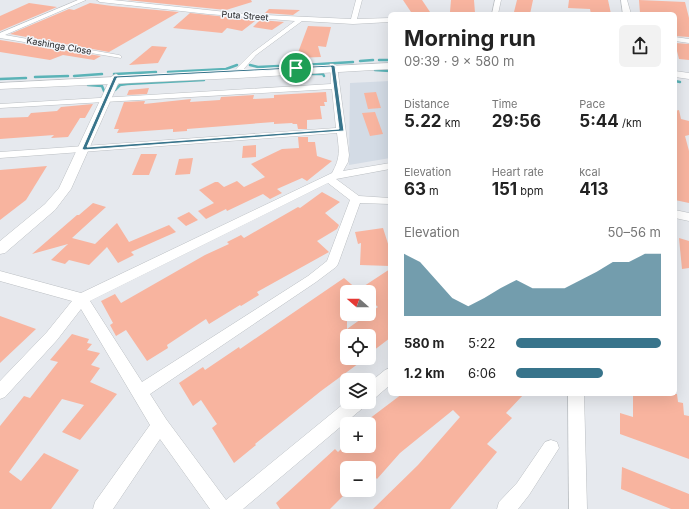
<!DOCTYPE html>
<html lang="en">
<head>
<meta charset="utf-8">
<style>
	:root { --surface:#fff; --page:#f2f2f2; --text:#222; --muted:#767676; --accent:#38748b }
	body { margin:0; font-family:Inter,sans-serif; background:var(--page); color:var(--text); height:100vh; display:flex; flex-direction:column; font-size:15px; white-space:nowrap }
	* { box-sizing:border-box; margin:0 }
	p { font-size:13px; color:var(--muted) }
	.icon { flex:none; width:22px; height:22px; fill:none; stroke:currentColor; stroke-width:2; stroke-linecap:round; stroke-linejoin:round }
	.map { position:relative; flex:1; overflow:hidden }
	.drawer { position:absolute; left:388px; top:12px; width:289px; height:384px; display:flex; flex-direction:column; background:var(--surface); border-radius:6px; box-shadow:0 4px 16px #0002 }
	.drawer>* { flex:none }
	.needle { width:26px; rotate:290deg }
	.buttons { position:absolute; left:340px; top:285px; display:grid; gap:8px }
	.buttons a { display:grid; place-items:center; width:36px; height:36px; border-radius:6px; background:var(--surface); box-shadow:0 4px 16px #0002; font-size:20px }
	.pin { position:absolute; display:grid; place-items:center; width:34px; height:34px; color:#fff; margin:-17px; border:2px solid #fff; border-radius:50%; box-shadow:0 1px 4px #0007 }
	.round { display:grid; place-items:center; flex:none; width:42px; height:42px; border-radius:6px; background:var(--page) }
	.summary { display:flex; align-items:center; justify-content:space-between; height:68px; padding:0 16px }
	h1 { font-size:22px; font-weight:700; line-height:30px }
	.metrics { display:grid; grid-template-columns:repeat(3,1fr); gap:6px; height:68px; padding:4px 16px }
	.metrics div { display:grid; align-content:center }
	.metrics b { font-size:17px; font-weight:700 }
	.metrics small { font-size:11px; font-weight:400 }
	.metrics p { font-size:11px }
	.chart { height:112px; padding:8px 16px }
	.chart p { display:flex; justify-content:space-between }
	.chart svg { width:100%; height:72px; margin-top:4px; fill:var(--accent); opacity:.7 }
	ul { padding:0 16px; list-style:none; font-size:13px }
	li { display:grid; grid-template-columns:64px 48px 1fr; align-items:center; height:30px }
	li i { height:10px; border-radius:5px; background:var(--accent) }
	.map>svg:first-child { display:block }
</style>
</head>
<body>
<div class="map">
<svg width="689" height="509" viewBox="0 0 689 509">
	<rect width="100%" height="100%" fill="#e6e9ee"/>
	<polygon fill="#d3dbe5" points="390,81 390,158 349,165 350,83"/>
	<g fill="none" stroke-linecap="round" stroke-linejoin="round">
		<g stroke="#5bb3b7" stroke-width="2.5">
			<polyline points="379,60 390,60"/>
			<polyline points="360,61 373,60"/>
			<polyline points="250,65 258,67 279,66"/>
			<polyline points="287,66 353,62"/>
			<polyline points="375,70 390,71"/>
			<polyline points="168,72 226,69 237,65"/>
			<polyline points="114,74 156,72"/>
			<polyline points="311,74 323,74 324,76"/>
			<polyline points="74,76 102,74"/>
			<polyline points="35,77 68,76"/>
			<polyline points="0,79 26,78"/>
			<polyline points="675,81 680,82"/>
			<polyline points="88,85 102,86 104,91"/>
			<polyline points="115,90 120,85 127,84 204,80"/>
		</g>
	</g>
	<g fill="#f8b49f" fill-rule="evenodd">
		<polygon points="127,0 251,0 252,2 226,10"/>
		<polygon points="403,0 422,0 430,12 411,12"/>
		<polygon points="451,0 474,0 475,13 450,12"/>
		<polygon points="517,0 533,0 530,14 514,12"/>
		<polygon points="569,0 608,0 611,14 591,14 590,9 568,8"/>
		<polygon points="639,0 685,2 689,18 689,37 675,36 675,14 640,13"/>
		<polygon points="29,3 57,7 0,31 0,16"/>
		<polygon points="90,3 112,6 179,12 109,52 10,34 69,9 74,10"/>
		<polygon points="269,9 300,10 293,15 265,13"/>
		<polygon points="190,13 227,17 255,21 242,31 227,28 222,33 173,28"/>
		<polygon points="260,20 284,22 272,30 253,27"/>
		<polygon points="308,26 331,27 326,47 318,46 321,57 296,58"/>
		<polygon points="0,40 101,56 94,60 63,55 50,60 0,52"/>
		<polygon points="675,43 689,44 689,60 679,59"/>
		<polygon points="152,46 167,47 158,63 129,65"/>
		<polygon points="149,88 147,94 127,95 129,90"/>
		<polygon points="326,92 327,102 324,102 325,106 320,106 322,119 307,120 307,129 298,129 297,124 293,124 292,123 274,124 274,122 187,129 187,131 173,132 173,129 117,133 119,129 114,129 124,102 145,101 144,104 191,99 190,102 220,100 221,97 254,95 253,99 274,98 274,95"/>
		<polygon points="376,92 381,108 368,109 364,93"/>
		<polygon points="93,104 85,118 80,118 68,137 51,138 54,135 0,139 0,118 28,117 31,113 57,111 61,107"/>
		<polygon points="679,110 681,119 689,121 689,135 685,136 689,151 689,203 675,200 675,111"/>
		<polygon points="375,112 383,134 370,136 362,113"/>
		<polygon points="298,137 308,137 308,142 315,142 317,156 332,161 307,181 302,178 277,189 282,193 270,199 263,194 227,211 226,209 206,219 198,211 214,203 199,190 215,182 218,182 224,187 237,181 244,187 265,177 251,164 282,149 299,148"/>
		<polygon points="256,145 256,157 242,158 243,146"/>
		<polygon points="141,154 157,154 149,175 132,175"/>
		<polygon points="193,158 190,174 175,175 179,159"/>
		<polygon points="47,166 26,200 0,220 0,170"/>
		<polygon points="322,192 340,202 325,213 339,225 337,229 317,241 329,252 257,292 259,295 241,306 240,305 209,324 206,319 167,345 168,348 147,361 126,330 116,336 110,325 113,323 101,301 115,294 121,303 205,255 229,244 227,242 241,235 244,238 298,207 300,208"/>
		<polygon points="93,203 106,207 72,238 95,244 117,223 129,242 169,225 176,232 131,252 134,255 118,263 107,247 89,265 69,260 65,264 51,260 68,244 32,254 77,215 79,215"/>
		<polygon points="189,212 198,220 186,226 177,218"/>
		<polygon points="383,228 390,250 390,266 360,265 361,243 358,244 355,232"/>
		<polygon points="679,238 689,241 689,268 682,269"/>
		<path d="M390,269V338L369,354V336H347V358H366L321,391L255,444L256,445L234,463L212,428L217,424L201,400L193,406L179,383L203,367L205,370L239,347L240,349L344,278L358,290ZM347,292H369V299L378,307L347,329Z"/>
		<polygon points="0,316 36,329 0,363"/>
		<polygon points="72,334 89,339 87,343 92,344 87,350 100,353 91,365 100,368 90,382 117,394 80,440 62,432 84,405 62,399 9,472 21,481 44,453 79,470 51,509 0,509 0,426 24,396 30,398 58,362 50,360"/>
		<polygon points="402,394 524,394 506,413 512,418 487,444 497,452 450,509 373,509 418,465 460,417 453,410 400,453 377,479 369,471 369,468 347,468 347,492 330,509 280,509 276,503 335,449 338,452 344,446 369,446 369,419"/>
		<polygon points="633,394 677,394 678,402 683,403 684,415 689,416 689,459 620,434 620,413 633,417"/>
		<polygon points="622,467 689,494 689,509 671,509 621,489"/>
	</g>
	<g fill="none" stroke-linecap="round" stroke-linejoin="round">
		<defs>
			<g id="minor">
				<polygon points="78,0 86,0 5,35 119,55 121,56 121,58 0,38 0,33"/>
				<polygon points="97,0 113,0 245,14 351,19 356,0 362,0 357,19 390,18 390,22 353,24 302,21 256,55 242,71 241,77 238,77 234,75 234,71 252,53 295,21 208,14 100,2"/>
				<polygon points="495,0 501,0 498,14 492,14"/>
				<polygon points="675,37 689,39 689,43 675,41"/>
				<path d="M330,64H333L337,66L349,155L348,162L343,171L390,163V169L336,179L359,196L390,198V204L360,203L338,264L336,267L316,282L150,394L166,419L226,500L347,401L366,402L364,407L243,509H210L160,439L113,509H93L95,502L150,425L81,309L57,340L5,397L0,399V381L47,332L72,301L0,281V271L81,293L332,173C341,157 339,150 337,133L0,158V152L336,128L332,89L0,108V104L331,84ZM328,183L350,200L327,261L308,276L142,382L90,301Z"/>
				<polygon points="675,210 689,213 689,221 675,218"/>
				<polygon points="390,368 390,385 375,398 369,400 369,383 385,370"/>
				<polygon points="568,394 584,394 587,509 569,509"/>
				<polygon points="551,440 557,442 559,448 529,495 518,509 497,509 499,502 517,483 545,442"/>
			</g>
			<g id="tertiary">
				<polygon points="621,0 627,0 631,14 623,14"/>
				<polygon points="116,74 121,77 71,189 55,210 5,253 0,254 0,241 45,204 59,188 111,77"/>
			</g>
			<g id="secondary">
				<polygon points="390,63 390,69 238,78 0,89 0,83"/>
				<polygon points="675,71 689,73 689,79 675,77"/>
			</g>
		</defs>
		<use href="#minor" stroke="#bbbfc3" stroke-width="1"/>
		<use href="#tertiary" stroke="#bbbfc3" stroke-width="1"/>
		<use href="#secondary" stroke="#bbbfc3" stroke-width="1"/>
		<use href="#minor" fill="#fff" fill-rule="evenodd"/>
		<use href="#tertiary" fill="#fff" fill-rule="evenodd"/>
		<use href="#secondary" fill="#fff" fill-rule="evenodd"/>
	</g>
	<path fill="#38748b" stroke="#fff" fill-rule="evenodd" d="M333,65L335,66L344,131L84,150L82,149L114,76ZM331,67L339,129L87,147L117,78Z"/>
	<g text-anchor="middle" stroke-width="3" stroke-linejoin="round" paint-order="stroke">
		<g font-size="9" fill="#1e1f21" stroke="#f3f6fb">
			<text transform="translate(245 16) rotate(4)" y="3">Puta Street</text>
			<text transform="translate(59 46) rotate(10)" y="3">Kashinga Close</text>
		</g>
	</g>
</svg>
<div class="buttons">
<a><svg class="needle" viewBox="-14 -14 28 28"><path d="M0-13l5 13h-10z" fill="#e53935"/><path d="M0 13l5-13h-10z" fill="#767676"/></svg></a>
<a><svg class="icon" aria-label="locate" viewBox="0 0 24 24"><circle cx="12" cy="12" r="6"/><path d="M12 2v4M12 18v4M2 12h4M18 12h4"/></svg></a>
<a><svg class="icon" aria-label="layers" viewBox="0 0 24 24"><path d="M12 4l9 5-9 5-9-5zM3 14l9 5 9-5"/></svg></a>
<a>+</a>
<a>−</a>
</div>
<div class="pin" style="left:296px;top:68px;background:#1e9e55"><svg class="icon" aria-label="arrive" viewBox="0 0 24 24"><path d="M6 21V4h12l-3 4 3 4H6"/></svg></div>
<section class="drawer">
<div class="summary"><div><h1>Morning run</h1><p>09:39 · 9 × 580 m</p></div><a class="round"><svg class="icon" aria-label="share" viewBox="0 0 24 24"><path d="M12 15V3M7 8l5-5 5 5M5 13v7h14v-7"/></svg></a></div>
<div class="metrics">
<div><p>Distance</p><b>5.22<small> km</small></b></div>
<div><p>Time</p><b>29:56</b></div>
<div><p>Pace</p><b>5:44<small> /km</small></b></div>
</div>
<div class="metrics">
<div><p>Elevation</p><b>63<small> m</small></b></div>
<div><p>Heart rate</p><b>151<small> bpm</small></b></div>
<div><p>kcal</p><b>413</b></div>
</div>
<div class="chart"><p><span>Elevation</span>50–56 m</p>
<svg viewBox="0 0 160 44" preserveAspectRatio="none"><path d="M0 44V6L10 11L20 22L30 33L40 38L50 33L60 27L70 22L80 27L90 27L100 27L110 22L120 17L130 11L140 11L150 6L160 6V44z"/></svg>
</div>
<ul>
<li><b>580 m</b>5:22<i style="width:100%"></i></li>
<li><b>1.2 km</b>6:06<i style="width:60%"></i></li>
</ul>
</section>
</div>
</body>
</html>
